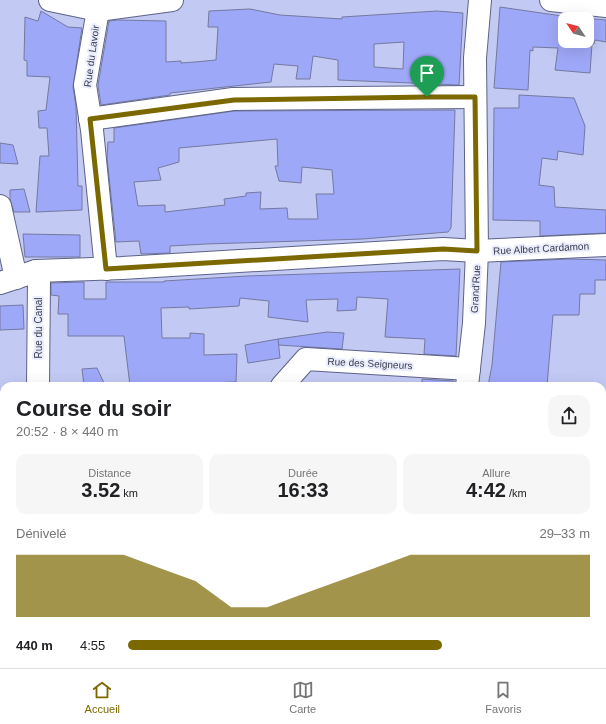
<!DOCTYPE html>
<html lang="fr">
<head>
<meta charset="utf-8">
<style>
	:root { --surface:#fff; --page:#f6f6f6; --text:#202124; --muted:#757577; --line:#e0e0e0; --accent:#7b6900 }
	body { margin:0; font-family:Helvetica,sans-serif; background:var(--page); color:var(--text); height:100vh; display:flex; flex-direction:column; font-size:15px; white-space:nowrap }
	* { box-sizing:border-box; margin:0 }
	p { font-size:13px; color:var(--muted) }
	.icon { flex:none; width:22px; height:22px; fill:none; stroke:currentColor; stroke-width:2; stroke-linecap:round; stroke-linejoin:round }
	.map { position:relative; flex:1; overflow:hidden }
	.sheet { position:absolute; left:0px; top:382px; width:606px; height:286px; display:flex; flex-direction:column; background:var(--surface); border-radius:12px 12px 0 0; box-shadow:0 4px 16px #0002 }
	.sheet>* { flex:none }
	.needle { width:26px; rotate:305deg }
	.fabs { position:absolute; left:558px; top:12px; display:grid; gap:8px }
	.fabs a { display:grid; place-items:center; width:36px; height:36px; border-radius:8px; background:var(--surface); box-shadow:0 4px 16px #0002; font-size:20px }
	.pin { position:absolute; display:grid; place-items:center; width:34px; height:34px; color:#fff; margin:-41px -17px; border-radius:50% 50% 50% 0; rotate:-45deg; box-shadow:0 0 4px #0007 }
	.pin .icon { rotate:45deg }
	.round { display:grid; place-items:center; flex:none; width:42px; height:42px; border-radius:12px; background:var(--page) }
	.overview { display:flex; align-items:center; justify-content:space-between; height:68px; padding:0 16px }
	h1 { font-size:22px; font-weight:700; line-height:30px }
	.metrics { display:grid; grid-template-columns:repeat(3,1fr); gap:6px; height:68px; padding:4px 16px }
	.metrics div { display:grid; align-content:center; border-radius:10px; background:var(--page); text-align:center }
	.metrics b { font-size:20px; font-weight:700 }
	.metrics small { font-size:11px; font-weight:400 }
	.metrics p { font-size:11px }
	.chart { height:112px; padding:8px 16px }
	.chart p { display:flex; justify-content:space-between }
	.chart svg { width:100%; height:72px; margin-top:4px; fill:var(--accent); opacity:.7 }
	ul { padding:0 16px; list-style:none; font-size:13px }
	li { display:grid; grid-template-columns:64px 48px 1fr; align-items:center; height:30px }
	li i { height:10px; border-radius:5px; background:var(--accent) }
	.menu { display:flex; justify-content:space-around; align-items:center; height:56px; border-top:1px solid var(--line); background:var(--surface); font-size:11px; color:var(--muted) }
	.menu a { display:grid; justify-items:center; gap:2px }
	.menu .active { color:var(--accent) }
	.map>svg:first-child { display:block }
</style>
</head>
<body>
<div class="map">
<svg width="606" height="668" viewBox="0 0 606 668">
	<rect width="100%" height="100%" fill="#c2c9f3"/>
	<g fill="#9ea8f8" stroke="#7479a0" fill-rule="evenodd">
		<path d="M500,7L562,16L606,20V42L595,40L594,44H592L590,73L555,70L558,48L533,47V51L530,50L528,90L494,88ZM565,19H587V41H565Z"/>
		<path d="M250,9L280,15L342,19V17L437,11L463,13L459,85L338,80V60L313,56L310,79H296L298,66L274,64L271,82L170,93V95L101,105L98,85L109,21L118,20L166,21V62L181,61V63L195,62L216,60L218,27H208L209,11ZM404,42L403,69L374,67V44Z"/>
		<polygon points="41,11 68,27 82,28 73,87 76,106 78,186 82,186 82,210 36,212 40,156 49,156 47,128 39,128 38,111 46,110 50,77 27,76 27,61 24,60 25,17 38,21"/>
		<polygon points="519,95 574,98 585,126 583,155 558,151 557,160 542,158 539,185 554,187 555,207 606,210 606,233 540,236 540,221 493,220 494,108 519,108"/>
		<path d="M455,110L451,228L448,232L363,239L206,244L170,246V253L141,254L139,241L116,242L107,158L108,142H114V128L234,111ZM277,139L278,166H275L279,181L301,183L302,167L332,170L334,194H316L318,219H288L287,208L260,209L261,192L246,193V196L224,199L225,205L165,212V205L138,206L134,182L161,180L158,168L179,162V148Z"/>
		<polygon points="0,143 13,145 18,164 0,163"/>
		<polygon points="24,189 30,212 14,212 10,199 10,190"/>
		<polygon points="23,234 80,235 80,257 25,257"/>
		<polygon points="569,259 606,260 606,280 595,280 595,294 580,294 579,315 553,315 547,386 488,386 492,365 501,262"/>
		<polygon points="460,269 456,356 424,354 425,339 385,337 388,299 357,297 356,310 337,311 338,299 306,300 308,322 268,317 269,301 240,298 239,306 189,309 189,307 161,308 162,338 190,338 190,333 204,334 204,355 237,354 236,382 130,386 124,336 68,336 68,314 58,314 59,296 51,295 51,283 84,282 84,299 106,299 106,282 164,282 164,281 247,276"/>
		<polygon points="23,305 24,329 0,330 0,306"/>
		<polygon points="327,332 344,333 342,349 278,345 278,339"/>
		<polygon points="278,339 280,358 248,363 245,345"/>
		<polygon points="97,368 104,383 84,385 82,369"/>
		<polygon points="422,379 454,381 454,386 426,386 427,384 422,383"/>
	</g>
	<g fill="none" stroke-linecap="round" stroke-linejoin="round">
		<defs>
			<g id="minor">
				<polyline points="50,0 98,10 172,0"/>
				<polyline points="551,0 606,6"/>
				<polyline points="98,10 85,85 92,130 106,269"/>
				<polyline points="90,119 233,99 475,97"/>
				<polyline points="0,206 16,278"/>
				<polyline points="36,271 39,280 38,386"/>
				<polyline points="0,283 36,271 122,268 443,249 477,251 606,245"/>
				<polyline points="282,386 306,359 469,369"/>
				<polyline points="467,386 474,323 477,251 475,58 480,0"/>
				<polyline points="602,461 606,460"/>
				<polyline points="0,596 4,598"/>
				<polyline points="432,664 432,668"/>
				<polyline points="37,668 40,664"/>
				<polyline points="126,668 131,664"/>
			</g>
		</defs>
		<use href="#minor" stroke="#5d6388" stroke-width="24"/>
		<use href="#minor" stroke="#fff" stroke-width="22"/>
	</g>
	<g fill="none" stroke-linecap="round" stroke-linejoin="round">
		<defs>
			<polygon id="route" points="427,97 475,97 477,251 443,249 106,269 90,119 234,100"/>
		</defs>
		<use href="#route" stroke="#fff" stroke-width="8"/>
		<use href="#route" stroke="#7b6900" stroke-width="5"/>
	</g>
	<g text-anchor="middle" stroke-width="4" stroke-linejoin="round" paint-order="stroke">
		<g font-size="10" fill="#393c4d" stroke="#e8ecfd">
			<text transform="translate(91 56) rotate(-82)" y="4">Rue du Lavoir</text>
			<text transform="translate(541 248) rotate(-3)" y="4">Rue Albert Cardamon</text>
			<text transform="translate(475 289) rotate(-87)" y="4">Grand'Rue</text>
			<text transform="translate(38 328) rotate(-90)" y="4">Rue du Canal</text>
			<text transform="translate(370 363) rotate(3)" y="4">Rue des Seigneurs</text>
		</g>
	</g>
</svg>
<div class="fabs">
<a><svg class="needle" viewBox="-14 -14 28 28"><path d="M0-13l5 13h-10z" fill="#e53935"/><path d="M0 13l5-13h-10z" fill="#757577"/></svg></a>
</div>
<div class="pin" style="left:427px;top:97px;background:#1e9e55"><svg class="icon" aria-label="arrive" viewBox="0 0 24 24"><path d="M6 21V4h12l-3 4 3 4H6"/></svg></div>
<section class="sheet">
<div class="overview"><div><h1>Course du soir</h1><p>20:52 · 8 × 440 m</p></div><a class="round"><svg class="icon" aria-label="share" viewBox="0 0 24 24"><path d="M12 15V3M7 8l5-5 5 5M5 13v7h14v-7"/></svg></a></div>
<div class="metrics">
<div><p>Distance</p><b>3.52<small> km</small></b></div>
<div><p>Durée</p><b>16:33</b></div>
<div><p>Allure</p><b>4:42<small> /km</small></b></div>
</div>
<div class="chart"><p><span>Dénivelé</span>29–33 m</p>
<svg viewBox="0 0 160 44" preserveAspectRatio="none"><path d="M0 44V6L10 6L20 6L30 6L40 14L50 22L60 38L70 38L80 30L90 22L100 14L110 6L120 6L130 6L140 6L150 6L160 6V44z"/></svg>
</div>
<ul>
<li><b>440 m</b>4:55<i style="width:68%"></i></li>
</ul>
</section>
</div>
<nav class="menu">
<a class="active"><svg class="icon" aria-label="home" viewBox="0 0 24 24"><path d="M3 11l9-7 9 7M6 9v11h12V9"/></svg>Accueil</a>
<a><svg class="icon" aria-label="map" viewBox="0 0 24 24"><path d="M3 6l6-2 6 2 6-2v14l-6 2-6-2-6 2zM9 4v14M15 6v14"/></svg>Carte</a>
<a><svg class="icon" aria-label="saved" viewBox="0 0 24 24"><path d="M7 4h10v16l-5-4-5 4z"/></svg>Favoris</a>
</nav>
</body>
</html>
